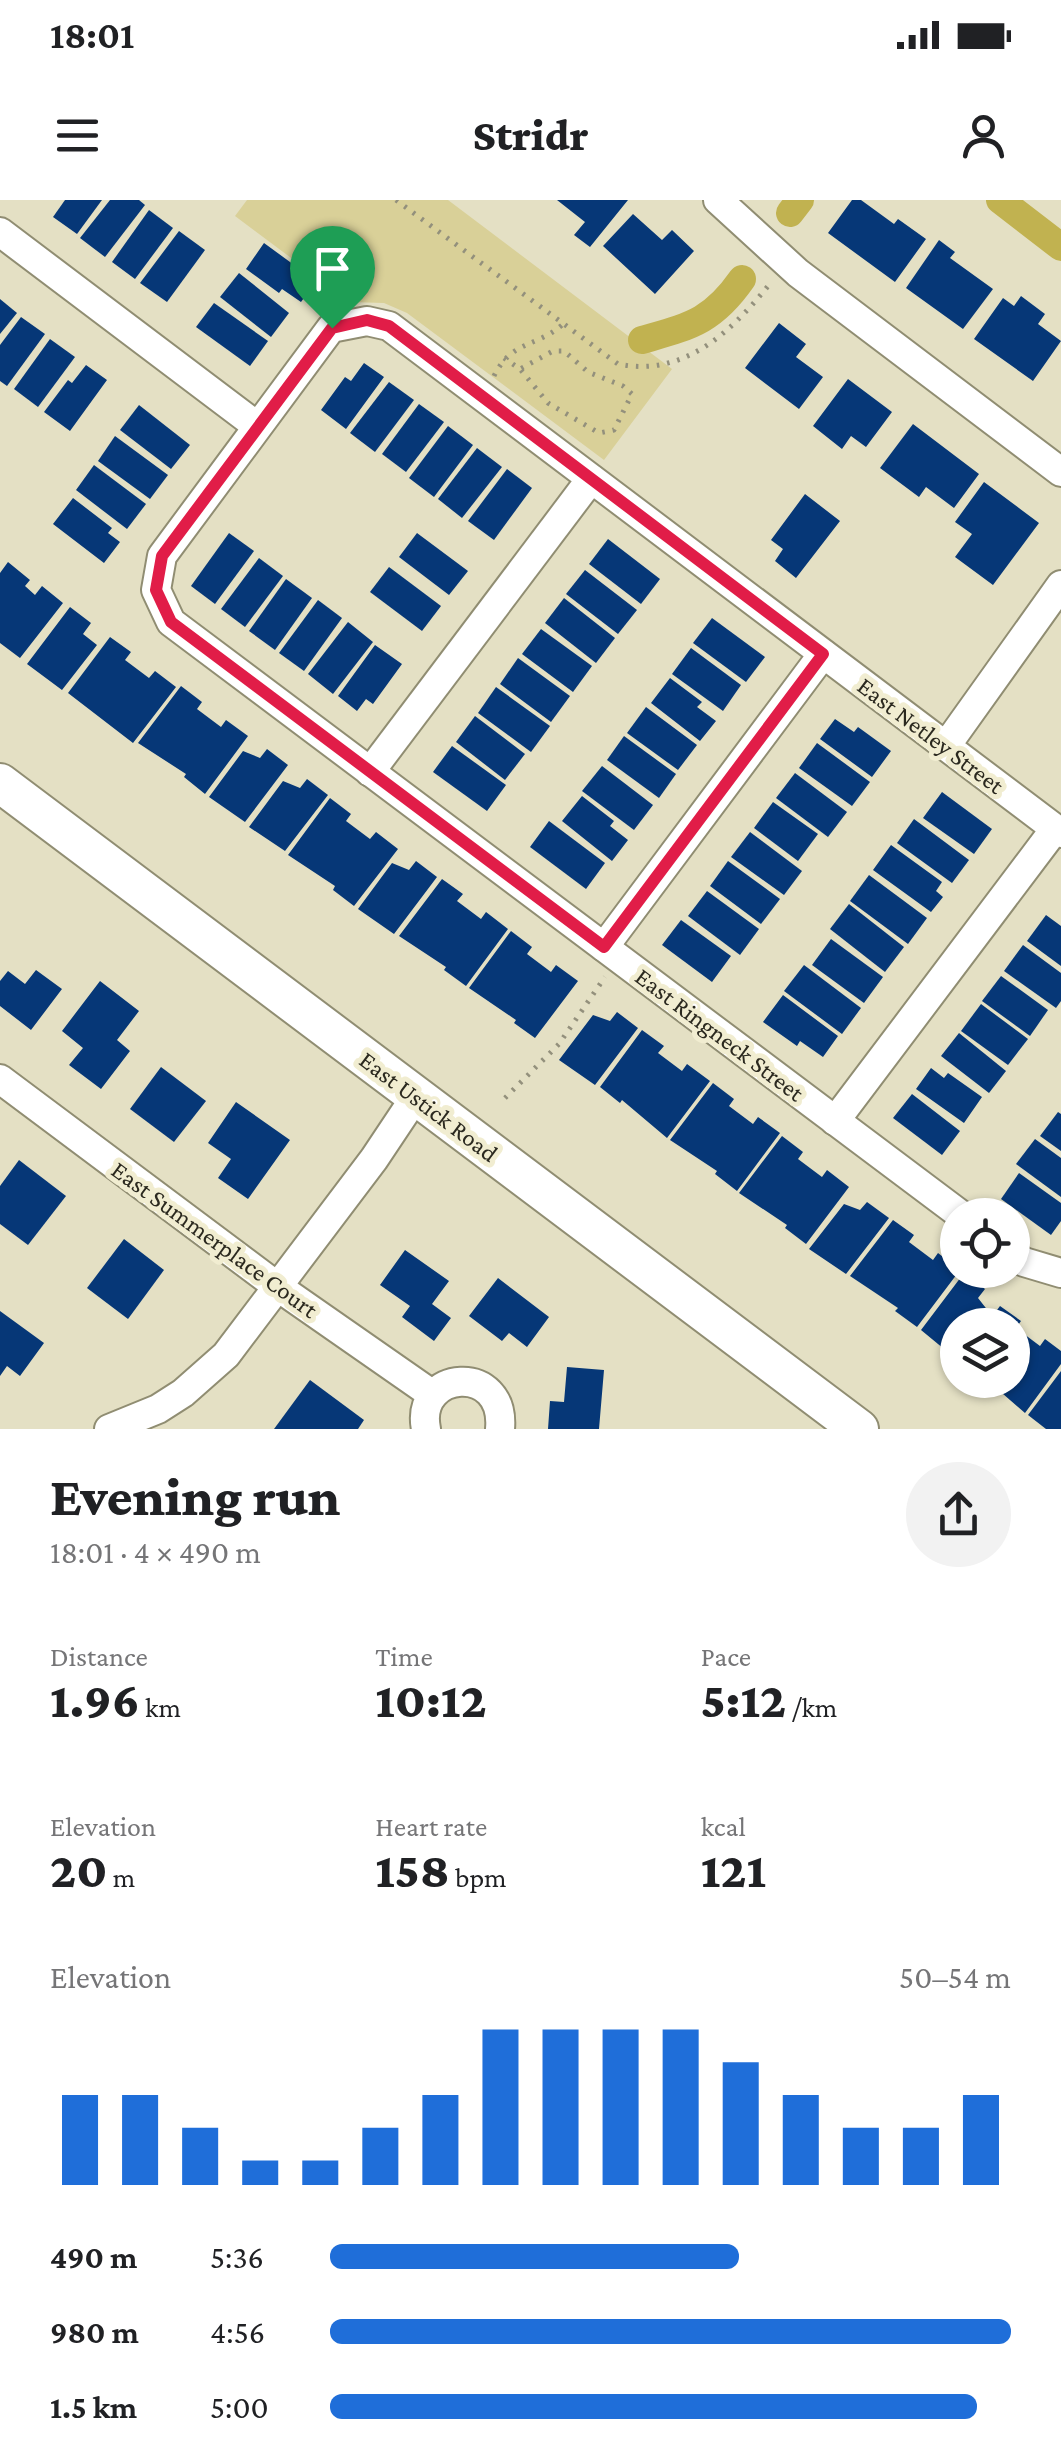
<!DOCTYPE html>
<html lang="en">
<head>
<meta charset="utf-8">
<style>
	:root { --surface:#fff; --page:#f2f2f2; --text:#202124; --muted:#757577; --accent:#1f6ed9 }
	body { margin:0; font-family:"Crimson Pro",serif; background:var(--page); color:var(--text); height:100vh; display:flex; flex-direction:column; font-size:38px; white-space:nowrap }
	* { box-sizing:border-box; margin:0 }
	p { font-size:32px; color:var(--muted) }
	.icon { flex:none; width:55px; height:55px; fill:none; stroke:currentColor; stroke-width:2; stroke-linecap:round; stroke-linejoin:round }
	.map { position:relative; height:1229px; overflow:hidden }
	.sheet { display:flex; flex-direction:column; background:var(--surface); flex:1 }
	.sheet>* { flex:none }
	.tools { position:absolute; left:940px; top:998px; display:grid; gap:20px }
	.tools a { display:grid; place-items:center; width:90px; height:90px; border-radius:50%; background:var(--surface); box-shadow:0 2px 8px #0004; font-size:50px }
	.pin { position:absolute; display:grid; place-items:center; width:85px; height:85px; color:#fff; margin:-102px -42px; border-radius:50% 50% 50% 0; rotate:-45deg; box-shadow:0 0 10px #0007 }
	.pin .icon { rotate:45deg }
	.round { display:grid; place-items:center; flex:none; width:105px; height:105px; border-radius:52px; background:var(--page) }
	.head { display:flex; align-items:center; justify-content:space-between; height:170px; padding:0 50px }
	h1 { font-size:55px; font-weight:800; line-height:75px }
	.figures { display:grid; grid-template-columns:repeat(3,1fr); gap:15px; height:170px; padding:10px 50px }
	.figures div { display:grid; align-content:center }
	.figures b { font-size:50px; font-weight:800 }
	.figures small { font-size:28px; font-weight:400 }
	.figures p { font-size:28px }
	.chart { height:280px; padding:20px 50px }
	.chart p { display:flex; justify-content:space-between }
	.chart svg { width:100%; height:180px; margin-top:10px; stroke:var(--accent); stroke-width:6 }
	ul { padding:0 50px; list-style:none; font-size:32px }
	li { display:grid; grid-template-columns:160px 120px 1fr; align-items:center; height:75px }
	li i { height:25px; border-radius:12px; background:var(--accent) }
	.status { display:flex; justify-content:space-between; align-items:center; height:70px; padding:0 50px; background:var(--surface); direction:ltr }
	.status svg { height:28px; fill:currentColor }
	header { display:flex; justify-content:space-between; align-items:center; height:130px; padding:0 50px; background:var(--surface); font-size:45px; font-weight:800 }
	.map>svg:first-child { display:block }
</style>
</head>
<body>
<div class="status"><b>18:01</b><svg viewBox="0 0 49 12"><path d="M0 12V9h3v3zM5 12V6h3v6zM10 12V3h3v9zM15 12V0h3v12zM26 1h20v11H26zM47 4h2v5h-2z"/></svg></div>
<header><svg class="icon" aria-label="menu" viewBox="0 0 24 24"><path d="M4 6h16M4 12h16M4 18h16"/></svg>Stridr<svg class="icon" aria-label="person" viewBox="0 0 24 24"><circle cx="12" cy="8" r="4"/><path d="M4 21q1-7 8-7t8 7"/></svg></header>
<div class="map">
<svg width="1061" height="1229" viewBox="0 0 1061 1229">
	<rect width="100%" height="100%" fill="#e4e0c4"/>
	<polygon fill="#d9d098" points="247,0 448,0 672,169 604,260 407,113 384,103 350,102 235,16"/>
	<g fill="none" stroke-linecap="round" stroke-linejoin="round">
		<g stroke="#c1b250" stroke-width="28">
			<polyline points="1000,0 1061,47"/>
			<polyline points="790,13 800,0"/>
			<path d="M642,140C690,126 712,122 742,79"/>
		</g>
	</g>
	<g fill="#063777">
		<polygon points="65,0 102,0 77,34 53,17"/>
		<polygon points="110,0 139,0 145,5 105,57 80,38"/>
		<polygon points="557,0 628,0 590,47 574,35 585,22"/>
		<polygon points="852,0 861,0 894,24 898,19 926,39 895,82 828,33"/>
		<polygon points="149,10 173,28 135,79 112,62"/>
		<polygon points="633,14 662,40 672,30 694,51 655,94 603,46"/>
		<polygon points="179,31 205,50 167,102 140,83"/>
		<polygon points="939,40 955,52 950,58 993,89 963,129 906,88"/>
		<polygon points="264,43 316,81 301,102 282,89 279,93 246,69"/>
		<polygon points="239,73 289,113 271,137 220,97"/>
		<polygon points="1021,96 1045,114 1038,124 1061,141 1033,181 974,139 1003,98 1014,106"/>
		<polygon points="0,99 17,113 0,134"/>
		<polygon points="214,103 268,141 250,166 196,127"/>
		<polygon points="21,117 45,134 7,186 0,181 0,145"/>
		<polygon points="779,123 806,144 796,157 823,177 799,209 745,168"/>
		<polygon points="50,139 75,157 38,207 14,189"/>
		<polygon points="364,163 384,177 346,229 321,210 345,177 351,181"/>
		<polygon points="86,165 107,180 70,231 44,212 68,180 72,183"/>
		<polygon points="848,179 892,212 866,247 851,236 842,249 813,226"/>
		<polygon points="389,182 414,200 375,252 350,233"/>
		<polygon points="419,204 444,222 406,272 382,254"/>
		<polygon points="139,205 190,245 171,269 120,230"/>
		<polygon points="913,224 979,274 954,308 926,287 919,297 880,268"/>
		<polygon points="448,226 473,245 434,297 409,278"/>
		<polygon points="115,236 168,275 150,299 98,261"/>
		<polygon points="477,248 502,267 462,318 438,299"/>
		<polygon points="94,265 146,304 127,329 76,290"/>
		<polygon points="507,269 532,288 494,340 468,321"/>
		<polygon points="984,282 1039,323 993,385 955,357 972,334 955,322"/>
		<polygon points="805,294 840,321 796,378 775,361 783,349 771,340"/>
		<polygon points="73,298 112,328 108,333 120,342 104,363 53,324"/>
		<polygon points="229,333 254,351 215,404 191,386"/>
		<polygon points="417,333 468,371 449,395 399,357"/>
		<polygon points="608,339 660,379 641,404 589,364"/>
		<polygon points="259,358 283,376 245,427 221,409"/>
		<polygon points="8,362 30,380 25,386 35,395 42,386 63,403 20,458 0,443 0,373"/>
		<polygon points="389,367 441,406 422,431 370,392"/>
		<polygon points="585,370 637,410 618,434 566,394"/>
		<polygon points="286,379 312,398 275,450 249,431"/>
		<polygon points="564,398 615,438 596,463 545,423"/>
		<polygon points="318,400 342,418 304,471 279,453"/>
		<polygon points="70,407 91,423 83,434 97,445 62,490 27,464"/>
		<polygon points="712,418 765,457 746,482 693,443"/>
		<polygon points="348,422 373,442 333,494 308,474"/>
		<polygon points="541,429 592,466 573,492 522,454"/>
		<polygon points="110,437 131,452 125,460 149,478 155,471 176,487 133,543 68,493"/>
		<polygon points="375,445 402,464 373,504 366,499 357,511 338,496"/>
		<polygon points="691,448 741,485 723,511 672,474"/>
		<polygon points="518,458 570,496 551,522 500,484"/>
		<polygon points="670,478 702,502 697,507 716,521 700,541 651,503"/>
		<polygon points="181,486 202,502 197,509 221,527 226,520 248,536 205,594 184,577 186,574 138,543"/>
		<polygon points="496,487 550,526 531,552 478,513"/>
		<polygon points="646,507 697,545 678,570 627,533"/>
		<polygon points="475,516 525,554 505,580 456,542"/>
		<polygon points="835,519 854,532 858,527 891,551 872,577 820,539"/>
		<polygon points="624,536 676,574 659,598 607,560"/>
		<polygon points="817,543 870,582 852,606 799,568"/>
		<polygon points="452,546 506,585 487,611 433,572"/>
		<polygon points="267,549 288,565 245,622 209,597 243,551 260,558"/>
		<polygon points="602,566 653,605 634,630 582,591"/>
		<polygon points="795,573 847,612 828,637 776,598"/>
		<polygon points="307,579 328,595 285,651 249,627 283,581 300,588"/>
		<polygon points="942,592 992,629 974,654 923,618"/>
		<polygon points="582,596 614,621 610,626 628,640 612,661 562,621"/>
		<polygon points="330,598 351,614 346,621 370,639 376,632 398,649 354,706 333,690 335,686 288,655"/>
		<polygon points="773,602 818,634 798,661 754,628"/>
		<polygon points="914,619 969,660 952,683 897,643"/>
		<polygon points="549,621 605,663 586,689 530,647"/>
		<polygon points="750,632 802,671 784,695 731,657"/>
		<polygon points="891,645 942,682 936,691 943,697 931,712 873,670"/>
		<polygon points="416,661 437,677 394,734 358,709 392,663 409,670"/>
		<polygon points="728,661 780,699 761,724 710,686"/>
		<polygon points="869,675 927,718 908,744 850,701"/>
		<polygon points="442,679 463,694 457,701 481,719 486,712 508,729 466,786 444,770 446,767 399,736"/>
		<polygon points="707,691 759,729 740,755 688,716"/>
		<polygon points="849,704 904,747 885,772 830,729"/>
		<polygon points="1046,715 1061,726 1061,766 1027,741"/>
		<polygon points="681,720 731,756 712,782 662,745"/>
		<polygon points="511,731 532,747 527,754 551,772 556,765 578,781 535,838 514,823 516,820 469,788"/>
		<polygon points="831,739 883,777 864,803 812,765"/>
		<polygon points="1023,745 1061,773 1061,801 1056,808 1004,771"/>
		<polygon points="804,765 861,808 842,834 784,791"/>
		<polygon points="36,770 62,789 31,830 0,806 0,781 8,771 25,784"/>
		<polygon points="1001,776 1048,810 1030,836 982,801"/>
		<polygon points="100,781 139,811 117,840 130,851 101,889 69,865 83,848 62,831"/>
		<polygon points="783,795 838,836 823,857 800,841 797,846 763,822"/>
		<polygon points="981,804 1028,839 1008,865 961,831"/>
		<polygon points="617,812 638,828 595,885 559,860 593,815 610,821"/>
		<polygon points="642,830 664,846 658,853 682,871 687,864 710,881 667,938 622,900 620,903 600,887"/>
		<polygon points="959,833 1006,871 989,893 941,856"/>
		<polygon points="161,867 206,901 174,942 130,909"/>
		<polygon points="931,868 944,878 948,873 982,897 964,923 916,889"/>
		<polygon points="713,883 734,899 729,906 753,924 758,917 780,933 737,991 715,974 717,971 670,940"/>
		<polygon points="912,894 960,931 942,955 893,918"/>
		<polygon points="236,902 290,940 248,999 218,978 231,959 208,943"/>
		<polygon points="1058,912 1061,914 1061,951 1040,936"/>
		<polygon points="782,936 803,952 798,959 822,977 827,970 849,987 806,1044 785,1028 787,1025 739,993"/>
		<polygon points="1035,939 1061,958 1061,997 1016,964"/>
		<polygon points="19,960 66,996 28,1045 0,1024 0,986"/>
		<polygon points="1019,973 1061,1003 1061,1021 1051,1035 1001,999"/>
		<polygon points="867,1002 889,1018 846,1074 809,1049 844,1004 860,1010"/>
		<polygon points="893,1020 914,1035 909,1042 933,1060 938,1053 960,1070 917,1127 895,1111 898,1108 850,1076"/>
		<polygon points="124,1039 164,1070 128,1119 87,1088"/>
		<polygon points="405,1050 449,1081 432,1104 451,1118 434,1141 402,1117 410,1106 380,1085"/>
		<polygon points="964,1073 985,1089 978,1098 989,1112 980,1125 958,1125 955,1158 921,1130"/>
		<polygon points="498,1078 549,1117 527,1147 509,1133 502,1141 469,1116"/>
		<polygon points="1000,1106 1021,1121 1016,1128 1040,1146 1045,1139 1061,1151 1061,1164 1025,1213 987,1180 1012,1180 1012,1125 986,1125"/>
		<polygon points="0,1111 44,1143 20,1176 7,1166 0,1176"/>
		<polygon points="567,1167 604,1170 599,1229 548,1229 550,1201 564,1202"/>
		<polygon points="1061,1171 1061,1229 1046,1229 1028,1215"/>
		<polygon points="310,1180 364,1220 358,1229 274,1229"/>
	</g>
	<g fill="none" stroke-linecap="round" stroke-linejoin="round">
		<defs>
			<g id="street">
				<polyline points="718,0 798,73 1061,272"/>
				<polyline points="0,32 257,226"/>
				<polyline points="946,546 1061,385"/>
				<polyline points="370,572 591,279"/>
				<polyline points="604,747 823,454"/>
				<polyline points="0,879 278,1087 433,1195"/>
				<polyline points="835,921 1055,629"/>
				<polyline points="961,1015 171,422 156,390 162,356 331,128 367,121 389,126 1061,633"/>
				<polyline points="1012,1054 1024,1062 1061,1073"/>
				<polyline points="109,1229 158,1209 183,1193 226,1155 374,959 416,896"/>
				<path d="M426,1229C414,1170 506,1162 500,1229"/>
			</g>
			<polyline id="secondary" points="0,583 859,1229"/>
		</defs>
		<use href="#street" stroke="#908d72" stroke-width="32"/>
		<use href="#secondary" stroke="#908d72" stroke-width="42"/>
		<g stroke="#93907c" stroke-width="5" stroke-dasharray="2.5 8" stroke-linecap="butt">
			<path d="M396,0L618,164C686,178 734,129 772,81"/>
			<polyline points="504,158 520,169 548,203 599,233 614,230 632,194 623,186 588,172 564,151 553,151 520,169"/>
			<path d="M494,176C512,140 535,148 562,125"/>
			<polyline points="505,898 559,844 605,777"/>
		</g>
		<use href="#street" stroke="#fff" stroke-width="28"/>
		<use href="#secondary" stroke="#fff" stroke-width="38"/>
	</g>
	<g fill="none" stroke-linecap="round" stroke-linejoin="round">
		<defs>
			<polygon id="route" points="367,120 389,126 823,454 604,747 171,422 156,390 162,356 332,128"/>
		</defs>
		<use href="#route" stroke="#fff" stroke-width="20"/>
		<use href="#route" stroke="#e11d48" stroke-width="12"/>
	</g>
	<g text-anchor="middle" stroke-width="10" stroke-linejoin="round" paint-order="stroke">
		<g font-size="25" fill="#2b291f" stroke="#f1edd1">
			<text transform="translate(931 535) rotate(37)" y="9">East Netley Street</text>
			<text transform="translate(720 834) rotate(37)" y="9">East Ringneck Street</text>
			<text transform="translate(429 906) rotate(37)" y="9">East Ustick Road</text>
			<text transform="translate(215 1039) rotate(36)" y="9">East Summerplace Court</text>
		</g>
	</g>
</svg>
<div class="tools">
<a><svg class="icon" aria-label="locate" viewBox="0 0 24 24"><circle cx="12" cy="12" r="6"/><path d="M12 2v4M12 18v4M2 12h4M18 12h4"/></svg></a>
<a><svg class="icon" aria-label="layers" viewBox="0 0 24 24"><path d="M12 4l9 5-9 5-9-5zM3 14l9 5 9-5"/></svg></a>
</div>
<div class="pin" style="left:332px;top:128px;background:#1e9e55"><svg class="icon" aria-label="arrive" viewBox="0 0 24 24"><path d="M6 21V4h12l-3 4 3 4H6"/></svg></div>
</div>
<section class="sheet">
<div class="head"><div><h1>Evening run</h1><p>18:01 · 4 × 490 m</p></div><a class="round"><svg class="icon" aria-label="share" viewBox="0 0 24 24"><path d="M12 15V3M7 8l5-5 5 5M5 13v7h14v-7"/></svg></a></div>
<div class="figures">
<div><p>Distance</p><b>1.96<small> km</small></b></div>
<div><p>Time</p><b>10:12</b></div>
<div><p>Pace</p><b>5:12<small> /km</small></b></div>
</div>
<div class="figures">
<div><p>Elevation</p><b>20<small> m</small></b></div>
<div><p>Heart rate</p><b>158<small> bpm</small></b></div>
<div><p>kcal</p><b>121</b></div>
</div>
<div class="chart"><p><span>Elevation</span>50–54 m</p>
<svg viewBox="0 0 160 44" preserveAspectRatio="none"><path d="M5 44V22M15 44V22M25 44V30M35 44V38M45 44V38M55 44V30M65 44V22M75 44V6M85 44V6M95 44V6M105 44V6M115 44V14M125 44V22M135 44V30M145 44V30M155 44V22"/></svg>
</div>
<ul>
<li><b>490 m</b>5:36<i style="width:60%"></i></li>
<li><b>980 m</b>4:56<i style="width:100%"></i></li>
<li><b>1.5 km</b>5:00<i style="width:95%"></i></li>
</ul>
</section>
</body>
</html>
